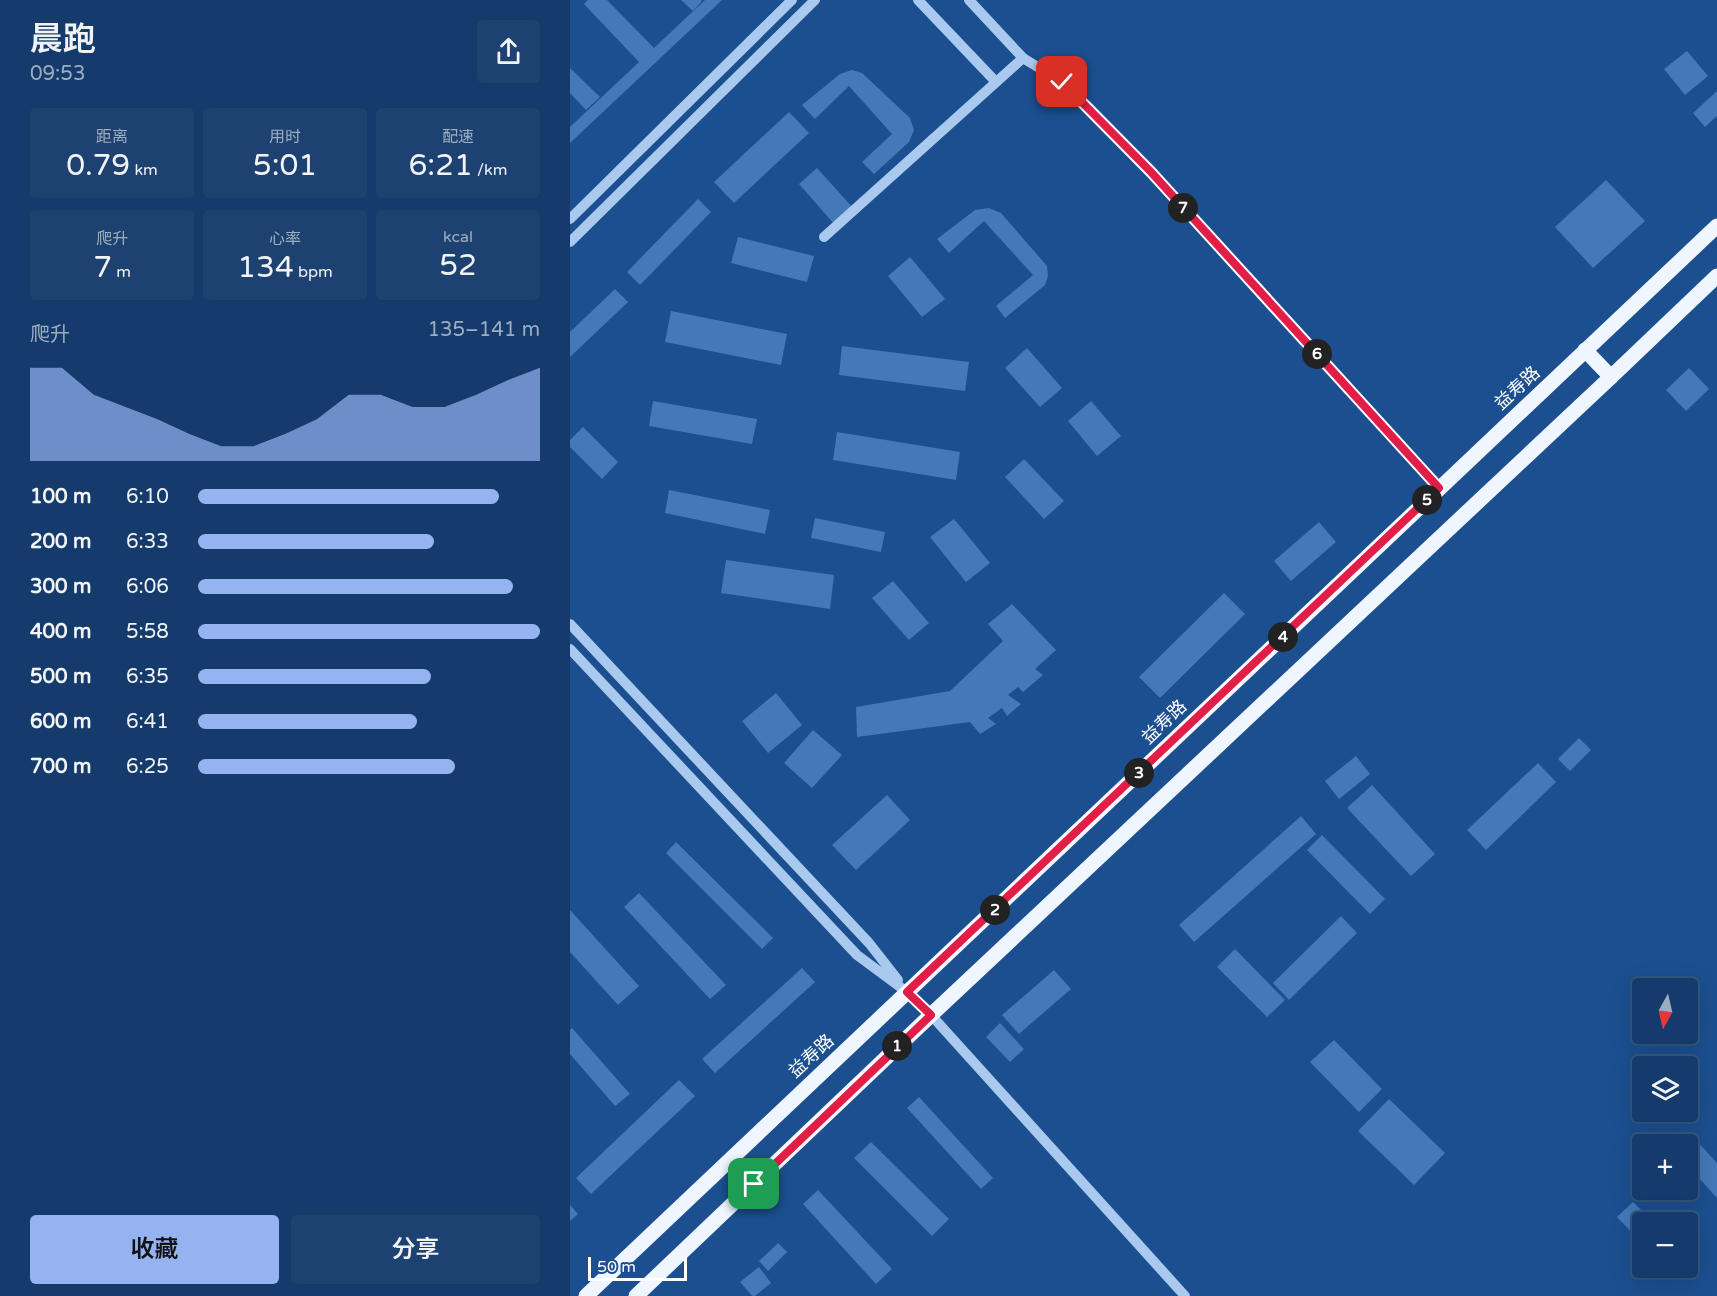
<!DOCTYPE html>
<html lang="zh">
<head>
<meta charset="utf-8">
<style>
	:root { --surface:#143b6b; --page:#1d4271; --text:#f1f3f6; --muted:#9dadc1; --line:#33557e; --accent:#95b2f1 }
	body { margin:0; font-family:"Varela Round","Noto Sans SC",sans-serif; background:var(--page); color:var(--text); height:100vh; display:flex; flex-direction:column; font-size:22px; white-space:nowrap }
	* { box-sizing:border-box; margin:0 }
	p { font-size:20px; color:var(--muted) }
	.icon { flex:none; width:33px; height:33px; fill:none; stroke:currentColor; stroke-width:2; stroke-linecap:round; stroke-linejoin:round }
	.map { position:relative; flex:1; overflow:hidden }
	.drawer { display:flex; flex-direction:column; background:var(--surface); width:570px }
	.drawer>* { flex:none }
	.needle { width:39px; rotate:188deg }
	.controls { position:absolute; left:1062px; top:978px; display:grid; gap:12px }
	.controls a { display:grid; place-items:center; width:66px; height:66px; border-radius:6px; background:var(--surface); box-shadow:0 6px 24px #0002,0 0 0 2px var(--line); font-size:30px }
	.scale { position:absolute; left:18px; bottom:15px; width:99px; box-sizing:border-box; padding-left:6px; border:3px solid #fff; border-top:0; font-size:16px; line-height:21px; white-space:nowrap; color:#fff; -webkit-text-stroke:4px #1b4f8f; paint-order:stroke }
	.pin { position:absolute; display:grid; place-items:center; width:51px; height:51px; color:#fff; margin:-26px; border-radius:12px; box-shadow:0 3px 9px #0006 }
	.km { position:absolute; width:30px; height:30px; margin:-15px; border-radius:50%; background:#222; color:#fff; font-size:16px; line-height:30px; text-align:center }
	.round { display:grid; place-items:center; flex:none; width:63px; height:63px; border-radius:6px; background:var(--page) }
	.overview { display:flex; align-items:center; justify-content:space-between; height:102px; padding:0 30px }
	h1 { font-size:33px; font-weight:600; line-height:45px }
	.figures { display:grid; grid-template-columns:repeat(3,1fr); gap:9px; height:102px; padding:6px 30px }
	.figures div { display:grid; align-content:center; border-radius:6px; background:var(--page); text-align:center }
	.figures b { font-size:30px; font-weight:600 }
	.figures small { font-size:16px; font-weight:400 }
	.figures p { font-size:16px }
	.chart { height:168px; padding:12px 30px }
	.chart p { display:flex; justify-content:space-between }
	.chart svg { width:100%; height:108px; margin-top:6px; fill:var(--accent); opacity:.7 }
	.action { display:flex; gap:12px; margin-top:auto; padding:12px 30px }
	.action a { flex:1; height:69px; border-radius:6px; background:var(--accent); color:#111; font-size:24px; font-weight:600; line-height:69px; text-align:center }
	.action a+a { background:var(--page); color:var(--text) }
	ul { padding:0 30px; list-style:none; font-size:20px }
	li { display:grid; grid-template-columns:96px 72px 1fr; align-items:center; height:45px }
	li i { height:15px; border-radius:8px; background:var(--accent) }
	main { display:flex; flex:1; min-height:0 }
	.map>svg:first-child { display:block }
</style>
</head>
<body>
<main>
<section class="drawer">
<div class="overview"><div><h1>晨跑</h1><p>09:53</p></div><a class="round"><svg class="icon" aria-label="share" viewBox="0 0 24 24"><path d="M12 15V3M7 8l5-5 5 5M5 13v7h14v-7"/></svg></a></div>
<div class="figures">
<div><p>距离</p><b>0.79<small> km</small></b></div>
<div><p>用时</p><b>5:01</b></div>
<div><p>配速</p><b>6:21<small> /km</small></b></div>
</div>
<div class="figures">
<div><p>爬升</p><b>7<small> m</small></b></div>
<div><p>心率</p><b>134<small> bpm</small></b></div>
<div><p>kcal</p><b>52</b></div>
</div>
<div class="chart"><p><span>爬升</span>135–141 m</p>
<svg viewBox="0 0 160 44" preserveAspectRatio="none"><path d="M0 44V6L10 6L20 17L30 22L40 27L50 33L60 38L70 38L80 33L90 27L100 17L110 17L120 22L130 22L140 17L150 11L160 6V44z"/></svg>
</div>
<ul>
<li><b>100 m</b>6:10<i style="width:88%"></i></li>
<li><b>200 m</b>6:33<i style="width:69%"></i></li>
<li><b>300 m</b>6:06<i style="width:92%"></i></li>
<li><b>400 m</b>5:58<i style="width:100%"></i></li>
<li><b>500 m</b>6:35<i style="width:68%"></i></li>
<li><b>600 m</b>6:41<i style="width:64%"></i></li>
<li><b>700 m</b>6:25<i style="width:75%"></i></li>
</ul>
<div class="action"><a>收藏</a><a>分享</a></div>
</section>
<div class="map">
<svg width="1147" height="1296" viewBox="0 0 1147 1296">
	<rect width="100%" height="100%" fill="#1b4f8f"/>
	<g fill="#4478b7">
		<polygon points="18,0 37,0 84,48 135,0 152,0 0,143 0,127 69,62 14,4"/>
		<polygon points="111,0 131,0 132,1 123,11"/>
		<polygon points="1117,51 1138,76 1115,95 1094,69"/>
		<polygon points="0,68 30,97 16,110 0,93"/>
		<polygon points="282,70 292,73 340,118 344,130 339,142 304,174 292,162 322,134 279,86 245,119 232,105 270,74"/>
		<polygon points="1147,91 1147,116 1135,127 1123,113"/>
		<polygon points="219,112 239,133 164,203 144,182"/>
		<polygon points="247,168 284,209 265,225 229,184"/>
		<polygon points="1036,180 1075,221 1023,268 985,227"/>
		<polygon points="128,199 141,212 70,285 57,272"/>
		<polygon points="419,208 431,213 477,266 478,276 475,285 435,318 426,306 463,275 414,221 379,253 367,239 405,210"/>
		<polygon points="168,237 244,256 237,282 161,263"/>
		<polygon points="340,257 375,299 352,317 318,276"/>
		<polygon points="45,289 58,302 0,357 0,332"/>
		<polygon points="101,311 217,334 211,365 95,342"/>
		<polygon points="272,346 399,362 395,391 269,375"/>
		<polygon points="457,348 492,388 470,407 435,368"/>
		<polygon points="1119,368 1139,389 1116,411 1096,390"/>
		<polygon points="83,401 187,419 182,444 79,426"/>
		<polygon points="521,401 551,436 527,456 498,421"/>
		<polygon points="13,427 48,462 32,479 0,447 0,440"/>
		<polygon points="267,432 390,452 386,480 263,460"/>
		<polygon points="454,459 494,501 474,519 435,477"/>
		<polygon points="99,490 200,510 195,534 95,513"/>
		<polygon points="245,518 315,532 311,552 241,538"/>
		<polygon points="384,519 420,563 396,582 360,537"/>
		<polygon points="749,522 766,542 721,581 704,561"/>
		<polygon points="156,560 264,575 260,609 151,593"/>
		<polygon points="323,581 359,623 339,640 302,598"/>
		<polygon points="654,593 675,614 590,698 569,677"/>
		<polygon points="442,604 486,650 465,669 473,675 453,692 448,687 438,695 451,704 437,716 432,708 418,718 426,724 410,734 400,722 287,737 286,707 380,691 433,641 418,624"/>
		<polygon points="206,693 232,725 198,753 172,721"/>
		<polygon points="243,730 272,755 242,788 214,763"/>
		<polygon points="1009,738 1021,750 1000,771 988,759"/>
		<polygon points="786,756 800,774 769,799 755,781"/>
		<polygon points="968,763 986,782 916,850 897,830"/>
		<polygon points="802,785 865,854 841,876 777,808"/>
		<polygon points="317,795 340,820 286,870 262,845"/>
		<polygon points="731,816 746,834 624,942 609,925"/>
		<polygon points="752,835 815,899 800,914 737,850"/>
		<polygon points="106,842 203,938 192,949 96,853"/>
		<polygon points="69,893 156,985 140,999 54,907"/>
		<polygon points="0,910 69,986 48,1005 0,952"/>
		<polygon points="771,916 787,933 719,1000 703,983"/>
		<polygon points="665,949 715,1000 697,1017 647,967"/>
		<polygon points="232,968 245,982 145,1073 132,1059"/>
		<polygon points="484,970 501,989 449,1034 432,1015"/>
		<polygon points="430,1023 454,1049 440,1062 416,1037"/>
		<polygon points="2,1028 60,1094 45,1106 0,1054 0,1030"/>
		<polygon points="764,1040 812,1089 789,1112 740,1062"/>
		<polygon points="109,1080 125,1096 21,1194 6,1178"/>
		<polygon points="349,1097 423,1178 411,1189 337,1108"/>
		<polygon points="819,1099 875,1153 844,1185 788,1131"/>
		<polygon points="1123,1137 1147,1163 1147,1198 1118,1166 1118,1144 1114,1144"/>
		<polygon points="301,1142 379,1219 362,1236 284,1158"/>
		<polygon points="248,1190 322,1269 306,1284 233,1204"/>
		<polygon points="1063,1202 1083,1222 1072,1222 1072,1243 1047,1217"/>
		<polygon points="0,1205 8,1214 0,1221"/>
		<polygon points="208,1243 217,1252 198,1271 189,1261"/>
		<polygon points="189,1267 201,1283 185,1296 182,1296 170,1282"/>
		<polygon points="1096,1268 1117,1268 1106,1278"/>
	</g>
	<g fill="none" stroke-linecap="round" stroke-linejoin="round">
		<g stroke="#a9c9ee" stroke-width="10">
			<polyline points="348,0 426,82"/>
			<polyline points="399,0 453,58 492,82 581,172 869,488"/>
			<polyline points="0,219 222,0"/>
			<polyline points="254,237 453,58"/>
			<polyline points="0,242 245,0"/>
			<polyline points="0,624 299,943 328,980"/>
			<polyline points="0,649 287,955 337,992 361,1015 615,1296"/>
		</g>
		<g stroke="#f0f6ff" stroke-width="15">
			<polyline points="1015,350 1041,377"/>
			<polyline points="16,1296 1147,226"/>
			<polyline points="66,1296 361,1015 1041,377 1147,276"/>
		</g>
	</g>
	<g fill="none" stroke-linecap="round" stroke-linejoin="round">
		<defs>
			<polyline id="route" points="184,1184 361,1015 337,992 869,488 581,172 492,82"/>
		</defs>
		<use href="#route" stroke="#fff" stroke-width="12"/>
		<use href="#route" stroke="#e11d48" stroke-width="8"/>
	</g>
	<g text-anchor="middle" stroke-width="5" stroke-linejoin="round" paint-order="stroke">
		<g font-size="18" fill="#fff" stroke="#1b4f8f">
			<text transform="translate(947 388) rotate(-43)" y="6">益寿路</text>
			<text transform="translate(594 722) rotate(-44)" y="6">益寿路</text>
			<text transform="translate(241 1056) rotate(-43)" y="6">益寿路</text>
		</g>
	</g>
</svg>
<div class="controls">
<a><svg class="needle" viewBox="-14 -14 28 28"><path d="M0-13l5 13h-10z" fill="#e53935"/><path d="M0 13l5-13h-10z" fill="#9dadc1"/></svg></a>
<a><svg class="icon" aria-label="layers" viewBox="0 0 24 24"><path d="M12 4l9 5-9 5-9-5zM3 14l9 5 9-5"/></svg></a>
<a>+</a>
<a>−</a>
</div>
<div class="scale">50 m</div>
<div class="pin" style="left:184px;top:1184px;background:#1e9e55"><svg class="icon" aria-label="arrive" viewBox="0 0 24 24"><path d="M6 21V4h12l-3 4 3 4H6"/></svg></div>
<div class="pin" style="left:492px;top:82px;background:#d93025"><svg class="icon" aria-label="check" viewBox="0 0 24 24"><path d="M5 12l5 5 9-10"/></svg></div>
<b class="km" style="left:327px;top:1046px">1</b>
<b class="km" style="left:425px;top:910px">2</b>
<b class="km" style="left:569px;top:773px">3</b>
<b class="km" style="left:713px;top:637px">4</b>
<b class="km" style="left:857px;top:500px">5</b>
<b class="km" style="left:747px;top:354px">6</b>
<b class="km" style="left:613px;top:208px">7</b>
</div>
</main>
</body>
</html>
